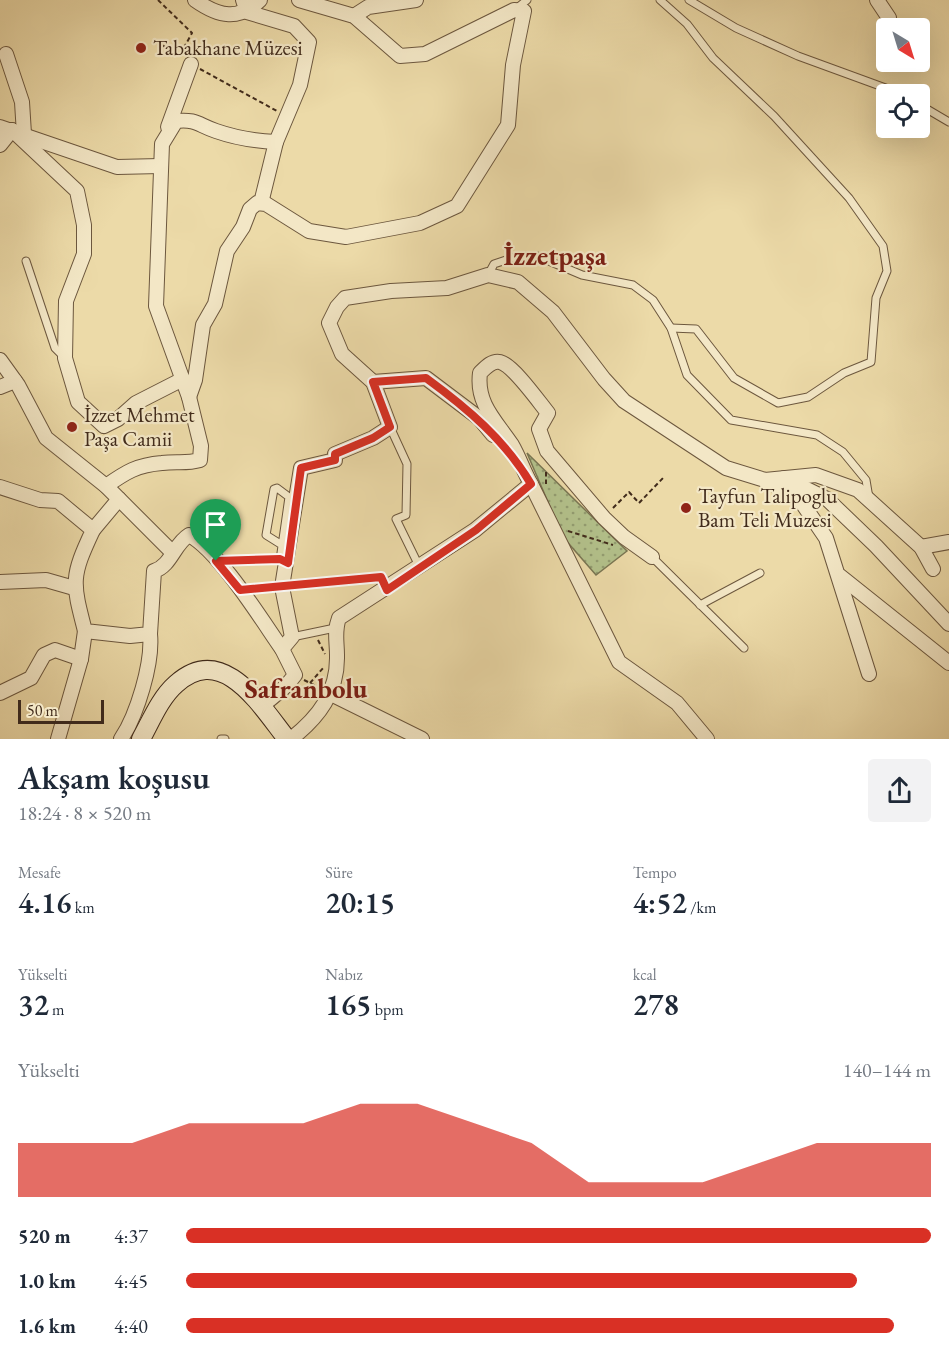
<!DOCTYPE html>
<html lang="tr">
<head>
<meta charset="utf-8">
<style>
	:root { --surface:#fff; --page:#f2f2f3; --text:#1f2937; --muted:#747a83; --accent:#d93025 }
	body { margin:0; font-family:"EB Garamond",serif; background:var(--page); color:var(--text); height:100vh; display:flex; flex-direction:column; font-size:22px; white-space:nowrap }
	* { box-sizing:border-box; margin:0 }
	p { font-size:20px; color:var(--muted) }
	.icon { flex:none; width:33px; height:33px; fill:none; stroke:currentColor; stroke-width:2; stroke-linecap:round; stroke-linejoin:round }
	.map { position:relative; height:739px; overflow:hidden }
	.side { display:flex; flex-direction:column; background:var(--surface); flex:1 }
	.side>* { flex:none }
	.needle { width:39px; rotate:142deg }
	.controls { position:absolute; left:876px; top:18px; display:grid; gap:12px }
	.controls a { display:grid; place-items:center; width:54px; height:54px; border-radius:6px; background:var(--surface); box-shadow:0 6px 24px #0002; font-size:30px }
	.scale { position:absolute; left:18px; bottom:15px; width:86px; box-sizing:border-box; padding-left:6px; border:3px solid #412b1b; border-top:0; font-size:16px; line-height:21px; white-space:nowrap; color:#412b1b; -webkit-text-stroke:4px #f3e7c6; paint-order:stroke }
	.pin { position:absolute; display:grid; place-items:center; width:51px; height:51px; color:#fff; margin:-62px -26px; border-radius:50% 50% 50% 0; rotate:-45deg; box-shadow:0 0 6px #0007 }
	.pin .icon { rotate:45deg }
	.round { display:grid; place-items:center; flex:none; width:63px; height:63px; border-radius:6px; background:var(--page) }
	.overview { display:flex; align-items:center; justify-content:space-between; height:102px; padding:0 18px }
	h1 { font-size:33px; font-weight:600; line-height:45px }
	.stats { display:grid; grid-template-columns:repeat(3,1fr); gap:9px; height:102px; padding:6px 18px }
	.stats div { display:grid; align-content:center }
	.stats b { font-size:30px; font-weight:600 }
	.stats small { font-size:16px; font-weight:400 }
	.stats p { font-size:16px }
	.chart { height:168px; padding:12px 18px }
	.chart p { display:flex; justify-content:space-between }
	.chart svg { width:100%; height:108px; margin-top:6px; fill:var(--accent); opacity:.7 }
	ul { padding:0 18px; list-style:none; font-size:20px }
	li { display:grid; grid-template-columns:96px 72px 1fr; align-items:center; height:45px }
	li i { height:15px; border-radius:8px; background:var(--accent) }
	.map>svg:first-child { display:block }
</style>
</head>
<body>
<div class="map">
<svg width="949" height="739" viewBox="0 0 949 739">
	<defs>
		<pattern id="park-dots" width="8" height="8" patternUnits="userSpaceOnUse" patternTransform="scale(1.5)"><rect width="8" height="8" fill="#b3c18b"/><path d="M2 2h.1M6 6h.1" fill="none" stroke="#939d71" stroke-width="1.8" stroke-linecap="round"/></pattern>
	</defs>
	<rect width="100%" height="100%" fill="#ecdaa8"/>
	<filter id="stains"><feTurbulence type="fractalNoise" baseFrequency=".00333" numOctaves="4"/><feColorMatrix values="0 0 0 0 .2 0 0 0 0 .09 0 0 0 0 .02 0 0 0 .5 -.17"/></filter>
	<radialGradient id="worn" r=".72"><stop offset=".6" stop-color="#630" stop-opacity="0"/><stop offset="1" stop-color="#630" stop-opacity=".3"/></radialGradient>
	<polygon fill="url(#park-dots)" stroke="#7a7653" stroke-width="1.5" points="527,453 627,551 596,575 563,537"/>
	<g fill="none" stroke-linecap="round" stroke-linejoin="round">
		<defs>
			<g id="lane">
				<polyline points="660,0 687,24 713,58 774,116 849,198 883,246 887,271 876,298 871,362 844,373 808,397 778,403 734,378 696,329 671,328"/>
				<polyline points="689,0 736,28 798,56 902,94"/>
				<polyline points="516,9 527,0"/>
				<polyline points="920,105 949,122"/>
				<polyline points="26,261 55,348 65,358"/>
				<polyline points="488,275 494,264 518,256 537,256 582,275 633,285 653,300 671,328 687,375 731,420 817,435 843,452 866,480 869,498"/>
				<polyline points="390,427 407,464 406,515 396,519 420,568"/>
				<polyline points="281,553 289,497 277,488 274,489 266,535 282,545"/>
				<polyline points="652,557 744,648"/>
				<polyline points="243,590 381,577 386,588"/>
				<polyline points="700,605 760,573"/>
				<polyline points="292,637 335,628"/>
				<polyline points="221,739 225,739"/>
			</g>
			<g id="street">
				<path d="M195,0C219,17 239,21 260,0"/>
				<polyline points="877,0 889,18"/>
				<polyline points="354,16 368,7 416,0"/>
				<polyline points="6,54 22,102 24,134"/>
				<polyline points="0,127 117,167 160,166"/>
				<polyline points="168,127 191,64"/>
				<polyline points="12,130 77,191 84,225 84,254 66,301 65,358 78,402 104,426 118,419 136,403 183,379"/>
				<polyline points="0,145 12,130"/>
				<polyline points="261,203 276,142"/>
				<polyline points="0,360 18,385 46,438 106,486 172,552"/>
				<polyline points="373,382 426,378 479,418 493,435"/>
				<polyline points="0,387 15,381"/>
				<polyline points="189,397 195,380 203,325 215,304 227,251 243,227 250,209 257,203 266,204 309,231 346,237 420,223 457,206 508,125 513,65 524,11 514,10 425,54 400,56 354,16 299,0"/>
				<polyline points="784,478 827,499 876,546 949,624"/>
				<polyline points="765,480 798,497 826,538 869,674"/>
				<polyline points="531,484 619,662 677,703 707,739"/>
				<path d="M106,486C126,472 137,465 162,463C177,461 186,464 200,460L201,446L189,397L156,306L162,144L176,121C197,119 198,125 216,131C236,138 255,141 276,142L300,85L309,42L294,26L247,12L243,0"/>
				<path d="M0,487L40,500L58,501L93,530C71,577 72,581 85,631L130,636L150,634L154,571C171,566 174,544 189,535C219,551 261,619 282,649"/>
				<polyline points="93,530 119,499"/>
				<polyline points="921,547 949,542"/>
				<polyline points="840,576 949,663"/>
				<polyline points="0,582 46,580 74,588"/>
				<polyline points="0,693 31,678 44,655 55,650 81,659"/>
				<polyline points="331,694 422,739"/>
				<polyline points="261,707 286,686 295,675 282,649 292,637 282,587 301,468 335,460 335,454 373,438 390,427 373,382 342,354 329,323 337,307 345,298 391,291 447,288 488,275 518,282 553,312 604,379 624,401 726,468 765,480 816,475 858,490 921,547 933,569"/>
				<polyline points="58,739 81,659 85,631"/>
				<path d="M121,739C137,715 153,663 150,634"/>
				<path d="M291,739C319,717 338,692 337,655C337,642 334,631 339,618L475,530L531,484C524,472 519,457 512,445C496,421 476,404 480,373C485,368 492,360 500,362C513,365 539,402 548,413L539,429L547,451L604,518L624,537L652,557"/>
			</g>
			<path id="secondary" d="M141,739C151,721 160,698 176,684C223,642 260,705 287,739"/>
		</defs>
		<use href="#lane" stroke="#6c573e" stroke-width="9"/>
		<use href="#street" stroke="#6c573e" stroke-width="16"/>
		<use href="#secondary" stroke="#412b1b" stroke-width="20"/>
		<g stroke="#412b1b" stroke-width="2" stroke-dasharray="4.5 3" stroke-linecap="butt">
			<polyline points="158,0 192,33 181,53"/>
			<polyline points="155,42 182,55"/>
			<polyline points="200,69 277,111"/>
			<polyline points="546,484 546,469"/>
			<polyline points="613,508 629,492 639,503 663,478"/>
			<polyline points="568,531 613,545"/>
			<polyline points="235,560 274,559"/>
			<polyline points="318,640 325,654"/>
			<polyline points="304,680 318,687"/>
			<polyline points="310,683 324,667"/>
		</g>
		<use href="#lane" stroke="#f3e7c6" stroke-width="7"/>
		<use href="#street" stroke="#f3e7c6" stroke-width="14"/>
		<use href="#secondary" stroke="#f3e7c6" stroke-width="18"/>
	</g>
	<g fill="none" stroke-linecap="round" stroke-linejoin="round">
		<defs>
			<path id="route" d="M426,378C467,408 505,440 531,484L476,530L387,590L381,577L240,590L216,561L280,559L288,563L301,468L335,460V454L373,438L390,427L373,382Z"/>
		</defs>
		<use href="#route" stroke="#fff" stroke-width="12"/>
		<use href="#route" stroke="#d93025" stroke-width="8"/>
	</g>
	<g fill="#8f2418" stroke="#f3e7c6" stroke-width="2">
		<circle cx="141" cy="48" r="6"/>
		<circle cx="72" cy="427" r="6"/>
		<circle cx="686" cy="508" r="6"/>
	</g>
	<g text-anchor="middle" stroke-width="4.5" stroke-linejoin="round" paint-order="stroke">
		<g font-size="21" fill="#412b1b" stroke="#f3e7c6" text-anchor="start">
			<text x="153" y="55">Tabakhane Müzesi</text>
			<text x="84" y="422">İzzet Mehmet<tspan x="84" dy="24">Paşa Camii</tspan></text>
			<text x="698" y="503">Tayfun Talipoglu<tspan x="698" dy="24">Bam Teli Muzesi</tspan></text>
		</g>
		<g font-size="27" font-weight="bold" fill="#7a1f14" stroke="#f3e7c6">
			<text x="555" y="265">İzzetpaşa</text>
			<text x="306" y="698">Safranbolu</text>
		</g>
	</g>
	<rect width="100%" height="100%" filter="url(#stains)"/>
	<rect width="100%" height="100%" fill="url(#worn)"/>
</svg>
<div class="controls">
<a><svg class="needle" viewBox="-14 -14 28 28"><path d="M0-13l5 13h-10z" fill="#e53935"/><path d="M0 13l5-13h-10z" fill="#747a83"/></svg></a>
<a><svg class="icon" aria-label="locate" viewBox="0 0 24 24"><circle cx="12" cy="12" r="6"/><path d="M12 2v4M12 18v4M2 12h4M18 12h4"/></svg></a>
</div>
<div class="scale">50 m</div>
<div class="pin" style="left:216px;top:561px;background:#1e9e55"><svg class="icon" aria-label="arrive" viewBox="0 0 24 24"><path d="M6 21V4h12l-3 4 3 4H6"/></svg></div>
</div>
<section class="side">
<div class="overview"><div><h1>Akşam koşusu</h1><p>18:24 · 8 × 520 m</p></div><a class="round"><svg class="icon" aria-label="share" viewBox="0 0 24 24"><path d="M12 15V3M7 8l5-5 5 5M5 13v7h14v-7"/></svg></a></div>
<div class="stats">
<div><p>Mesafe</p><b>4.16<small> km</small></b></div>
<div><p>Süre</p><b>20:15</b></div>
<div><p>Tempo</p><b>4:52<small> /km</small></b></div>
</div>
<div class="stats">
<div><p>Yükselti</p><b>32<small> m</small></b></div>
<div><p>Nabız</p><b>165<small> bpm</small></b></div>
<div><p>kcal</p><b>278</b></div>
</div>
<div class="chart"><p><span>Yükselti</span>140–144 m</p>
<svg viewBox="0 0 160 44" preserveAspectRatio="none"><path d="M0 44V22L10 22L20 22L30 14L40 14L50 14L60 6L70 6L80 14L90 22L100 38L110 38L120 38L130 30L140 22L150 22L160 22V44z"/></svg>
</div>
<ul>
<li><b>520 m</b>4:37<i style="width:100%"></i></li>
<li><b>1.0 km</b>4:45<i style="width:90%"></i></li>
<li><b>1.6 km</b>4:40<i style="width:95%"></i></li>
</ul>
</section>
</body>
</html>
